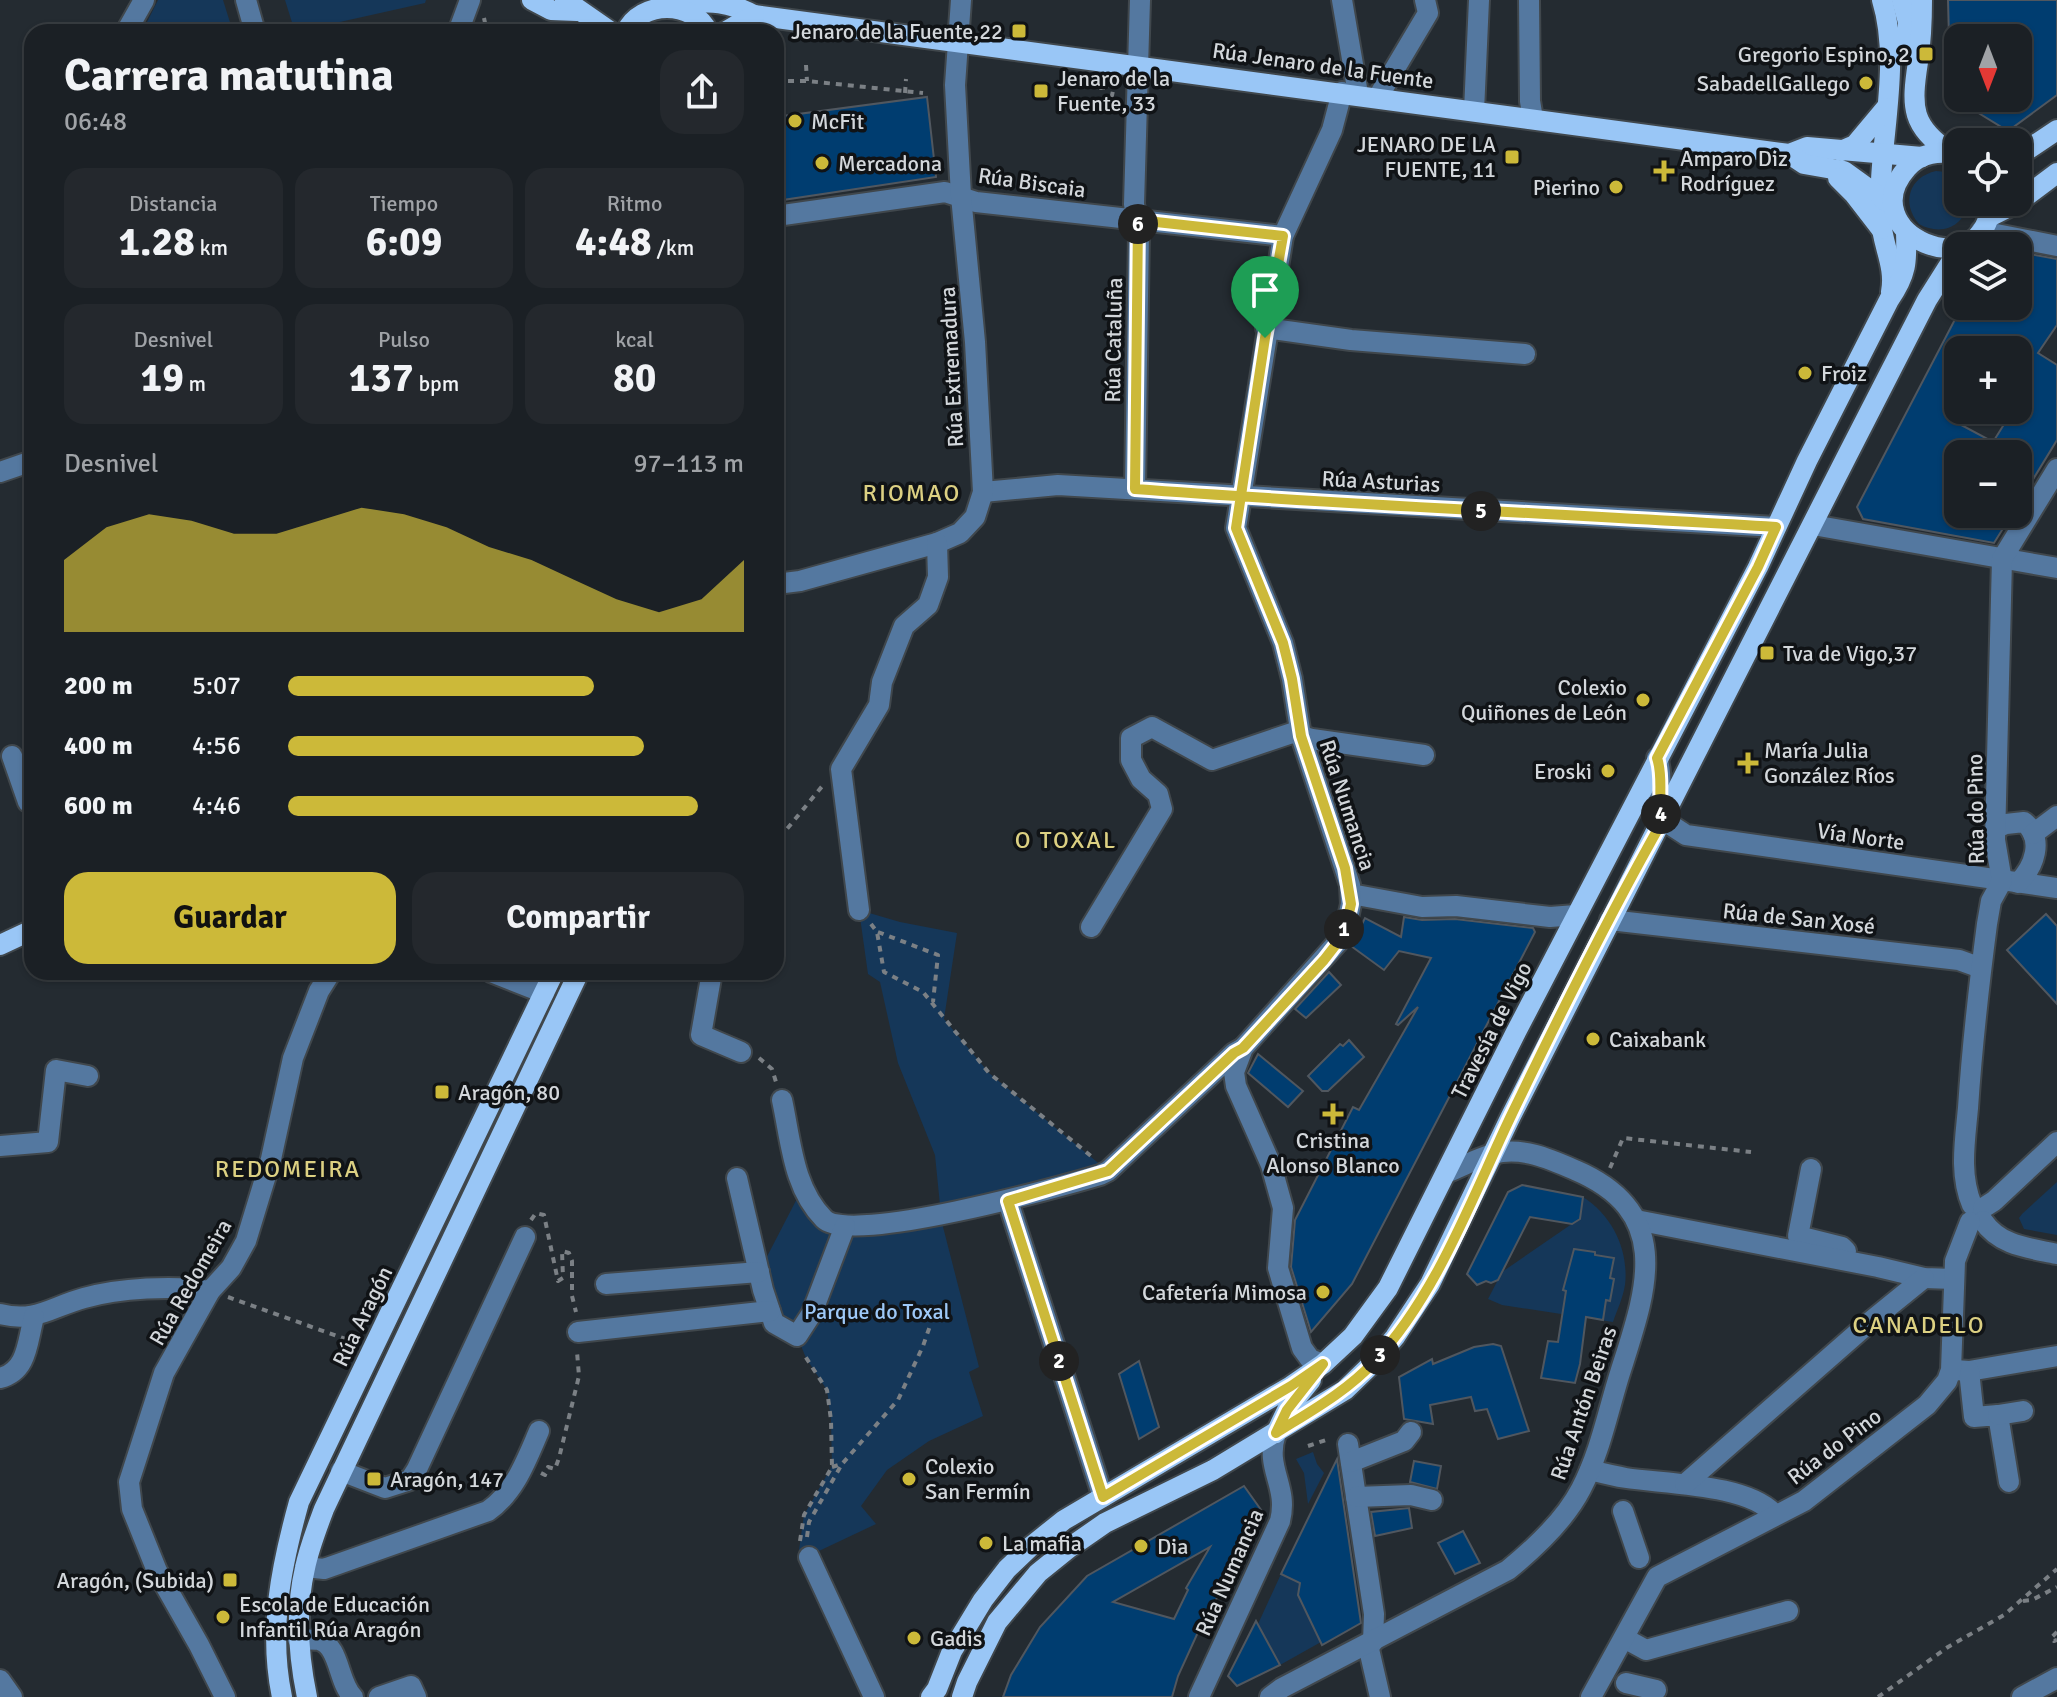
<!DOCTYPE html>
<html lang="es">
<head>
<meta charset="utf-8">
<style>
	:root { --surface:#1b2025; --page:#24282d; --text:#f1f3f6; --muted:#a0a3a7; --line:#393e42; --accent:#ccb939 }
	body { margin:0; font-family:Signika,sans-serif; background:var(--page); color:var(--text); height:100vh; display:flex; flex-direction:column; font-size:30px; white-space:nowrap }
	* { box-sizing:border-box; margin:0 }
	p { font-size:26px; color:var(--muted) }
	.icon { flex:none; width:44px; height:44px; fill:none; stroke:currentColor; stroke-width:2; stroke-linecap:round; stroke-linejoin:round }
	.map { position:relative; flex:1; overflow:hidden }
	.details { position:absolute; left:24px; top:24px; width:760px; height:956px; display:flex; flex-direction:column; background:var(--surface); border-radius:24px; box-shadow:0 2px 6px #0004,0 0 0 2px var(--line) }
	.details>* { flex:none }
	.needle { width:52px; rotate:180deg }
	.controls { position:absolute; left:1944px; top:24px; display:grid; gap:16px }
	.controls a { display:grid; place-items:center; width:88px; height:88px; border-radius:16px; background:var(--surface); box-shadow:0 2px 6px #0004,0 0 0 2px var(--line); font-size:40px }
	.pin { position:absolute; display:grid; place-items:center; width:68px; height:68px; color:#fff; margin:-82px -34px; border-radius:50% 50% 50% 0; rotate:-45deg; box-shadow:0 0 8px #0007 }
	.pin .icon { rotate:45deg }
	.km { position:absolute; width:40px; height:40px; margin:-20px; border-radius:50%; background:#222; color:#fff; font-size:22px; line-height:40px; text-align:center }
	.round { display:grid; place-items:center; flex:none; width:84px; height:84px; border-radius:24px; background:var(--page) }
	.overview { display:flex; align-items:center; justify-content:space-between; height:136px; padding:0 40px }
	h1 { font-size:44px; font-weight:700; line-height:60px }
	.stats { display:grid; grid-template-columns:repeat(3,1fr); gap:12px; height:136px; padding:8px 40px }
	.stats div { display:grid; align-content:center; border-radius:20px; background:var(--page); text-align:center }
	.stats b { font-size:40px; font-weight:700 }
	.stats small { font-size:22px; font-weight:400 }
	.stats p { font-size:22px }
	.chart { height:224px; padding:16px 40px }
	.chart p { display:flex; justify-content:space-between }
	.chart svg { width:100%; height:144px; margin-top:8px; fill:var(--accent); opacity:.7 }
	.action { display:flex; gap:16px; margin-top:auto; padding:16px 40px }
	.action a { flex:1; height:92px; border-radius:24px; background:var(--accent); color:#111; font-size:32px; font-weight:700; line-height:92px; text-align:center }
	.action a+a { background:var(--page); color:var(--text) }
	ul { padding:0 40px; list-style:none; font-size:26px }
	li { display:grid; grid-template-columns:128px 96px 1fr; align-items:center; height:60px }
	li i { height:20px; border-radius:10px; background:var(--accent) }
	.map>svg:first-child { display:block }
</style>
</head>
<body>
<div class="map">
<svg width="2057" height="1697" viewBox="0 0 2057 1697">
	<rect width="100%" height="100%" fill="#242b31"/>
	<g fill="#153759">
		<polygon points="158,0 223,0 233,32 142,32"/>
		<polygon points="285,0 426,0 425,3 295,32"/>
		<path d="M1936,171L1946,172L1958,179V202H1968C1964,228 1940,236 1919,224C1901,203 1909,177 1936,171Z"/>
		<polygon points="859,910 900,922 957,933 944,1019 989,1073 1108,1171 942,1223 979,1367 969,1372 983,1416 929,1441 887,1470 861,1506 876,1524 802,1559 799,1550 804,1515 832,1466 831,1420 827,1390 806,1358 797,1336 774,1323 759,1272 802,1189 827,1222 941,1215 935,1155 898,1063 880,982 868,974"/>
		<polygon points="2057,1182 2057,1235 2024,1229 2019,1218 2022,1214"/>
		<path d="M1583,1197C1613,1216 1629,1251 1625,1285C1623,1298 1617,1310 1613,1322L1502,1305L1488,1299L1502,1272L1579,1219Z"/>
		<polygon points="1313,1452 1317,1464 1324,1473 1308,1504 1304,1473 1296,1459"/>
		<polygon points="1281,1574 1300,1583 1298,1594 1321,1642 1280,1665 1258,1624"/>
	</g>
	<g fill="#003d70" stroke="#50575f" stroke-width="2" fill-rule="evenodd">
		<polygon points="1948,0 2057,0 2057,95 2008,131 1954,98 2018,98 2018,38 1949,38"/>
		<polygon points="927,97 936,177 776,201 776,117"/>
		<path d="M2018,252L2057,259V325L2038,353L2057,365V440L2018,504V454H1958V514H2012L1994,543L1863,519L1857,507L1962,306H2018ZM1958,350H2018V410H2013L1993,442L1950,419L1958,405Z"/>
		<polygon points="2046,914 2057,926 2057,1004 2007,950"/>
		<polygon points="1404,917 1422,920 1455,919 1533,928 1535,932 1352,1284 1311,1332 1291,1267 1295,1220 1353,1107 1359,1110 1418,1007 1398,1025 1396,1024 1431,958 1399,951 1384,970 1351,946 1365,918 1401,937"/>
		<polygon points="1329,972 1341,985 1306,1018 1295,1009"/>
		<polygon points="1349,1040 1364,1057 1328,1091 1322,1091 1308,1076 1340,1044 1343,1046"/>
		<polygon points="1258,1054 1303,1091 1288,1107 1248,1073"/>
		<polygon points="1522,1185 1583,1197 1580,1219 1572,1224 1530,1217 1498,1280 1491,1283 1486,1281 1477,1285 1467,1274 1508,1192"/>
		<polygon points="1574,1249 1595,1252 1595,1255 1614,1258 1610,1278 1614,1279 1610,1301 1606,1300 1603,1320 1586,1317 1580,1364 1575,1383 1541,1378 1548,1341 1558,1342 1566,1291 1563,1290"/>
		<polygon points="1493,1344 1501,1346 1529,1431 1498,1439 1487,1409 1475,1411 1471,1397 1430,1405 1433,1424 1404,1419 1399,1377 1432,1359 1433,1364 1474,1347"/>
		<polygon points="1139,1361 1159,1427 1139,1439 1119,1374"/>
		<polygon points="1337,1459 1361,1623 1322,1645 1298,1595 1300,1583 1281,1574"/>
		<polygon points="1414,1461 1441,1466 1437,1489 1410,1482"/>
		<path d="M1244,1486L1264,1514L1199,1630L1178,1676L1172,1697H1003L1011,1675L1040,1627L1087,1576ZM1210,1547L1186,1588L1188,1590L1174,1619L1113,1602Z"/>
		<polygon points="1409,1508 1412,1528 1375,1536 1371,1512"/>
		<polygon points="1463,1531 1480,1563 1455,1574 1438,1543"/>
		<polygon points="1256,1621 1280,1665 1237,1686 1228,1676"/>
	</g>
	<g fill="none" stroke-linecap="round" stroke-linejoin="round">
		<defs>
			<g id="minor">
				<polyline points="246,0 255,32"/>
				<polyline points="1342,0 1358,94"/>
				<polyline points="1529,0 1530,101 1533,119"/>
				<polyline points="126,32 144,0"/>
				<polyline points="461,32 460,27 470,0"/>
				<polyline points="1378,97 1428,13 1425,0"/>
				<polyline points="1474,111 1479,0"/>
				<polyline points="776,216 945,192 976,202 1283,236"/>
				<polyline points="1981,231 2057,246"/>
				<polyline points="1266,328 1351,340 1525,354"/>
				<polyline points="0,472 32,461"/>
				<polyline points="1135,489 1139,232 1134,204 1140,0"/>
				<polyline points="983,492 1058,485 1776,527"/>
				<polyline points="1813,525 2057,568"/>
				<polyline points="776,584 800,581 937,543 960,533 975,517 983,492 975,342 961,196 955,85 961,0"/>
				<polyline points="12,756 28,802 32,800"/>
				<path d="M1657,758C1664,778 1657,799 1663,820L1686,835L2057,888"/>
				<path d="M1996,828L2006,824L2024,822C2045,839 2034,867 2018,883"/>
				<polyline points="2033,834 2057,816"/>
				<polyline points="1351,894 1422,907 1456,906 1550,917 1576,915"/>
				<polyline points="859,910 841,769 879,705 882,682 904,626 928,605 938,577 937,543"/>
				<polyline points="1610,920 1959,960 1981,968"/>
				<polyline points="1091,927 1162,809 1158,794 1141,779 1131,760 1131,738 1152,727 1212,760 1292,733 1312,739 1424,755"/>
				<polyline points="491,972 544,993"/>
				<polyline points="712,972 701,1035 741,1052"/>
				<path d="M782,1100C791,1141 793,1188 824,1219C850,1245 1060,1187 1100,1175L1108,1171L1234,1053L1243,1048"/>
				<polyline points="0,1146 48,1142 56,1070 88,1076"/>
				<polyline points="1811,1169 1798,1236 1842,1247 1846,1251"/>
				<polyline points="737,1178 763,1290 774,1323 797,1336 812,1313 845,1226"/>
				<polyline points="1008,1201 1103,1497"/>
				<path d="M1972,1205C1959,1174 1965,1141 1968,1108C1972,1047 1979,985 1987,924L1991,901L2002,881L1995,840L2002,559L2057,469"/>
				<polyline points="1983,1208 1994,1201 2057,1142"/>
				<polyline points="1636,1220 1878,1267 1924,1278 1954,1279"/>
				<path d="M1983,1221C2000,1246 2029,1248 2057,1254"/>
				<polyline points="606,1284 759,1272"/>
				<path d="M0,1314C36,1323 51,1307 84,1298C119,1288 174,1285 210,1291"/>
				<polyline points="578,1332 770,1311"/>
				<polyline points="1323,1364 1310,1359 1302,1348 1278,1268 1283,1208 1271,1165 1236,1086 1234,1072 1243,1048 1338,942 1347,922 1351,904 1350,885 1301,736 1292,679 1283,643 1236,528 1283,236 1332,130 1342,92"/>
				<polyline points="1955,1370 1969,1371 2057,1356"/>
				<polyline points="1969,1371 1974,1417 1998,1415 2009,1482"/>
				<path d="M0,1378C28,1371 27,1342 34,1317"/>
				<polyline points="1998,1415 2023,1411"/>
				<polyline points="1348,1444 1374,1614 1373,1642"/>
				<polyline points="1351,1462 1404,1441 1411,1432"/>
				<path d="M1590,1470C1602,1473 1614,1476 1626,1478C1666,1484 1749,1484 1775,1515"/>
				<polyline points="341,1471 385,1488 410,1480 417,1469 525,1237"/>
				<polyline points="1685,1484 1871,1321 1924,1278"/>
				<polyline points="1356,1497 1411,1495 1432,1500"/>
				<polyline points="1623,1511 1639,1558"/>
				<polyline points="809,1557 874,1697"/>
				<path d="M305,1567L324,1569L488,1511C515,1492 526,1461 539,1431"/>
				<polyline points="1624,1638 1646,1650 1788,1611"/>
				<path d="M298,1639C304,1640 313,1639 319,1640C340,1646 338,1683 353,1697"/>
				<polyline points="1368,1645 1380,1697"/>
				<polyline points="0,1680 12,1697"/>
				<polyline points="1626,1683 1656,1690"/>
				<polyline points="225,1697 199,1645 157,1571 132,1509 129,1482 164,1373 210,1291 231,1268 246,1241 271,1159 293,1058 319,991 331,972"/>
				<polyline points="379,1697 411,1686 416,1697"/>
				<path d="M1199,1697L1280,1521C1289,1485 1264,1469 1276,1433"/>
				<path d="M1270,1697L1282,1688L1508,1570C1535,1548 1565,1520 1581,1489C1600,1453 1608,1411 1620,1373C1646,1291 1676,1213 1575,1170C1550,1159 1521,1146 1493,1154C1478,1158 1463,1166 1448,1172"/>
				<polyline points="1591,1697 1657,1577 1804,1501 1927,1405 1947,1381 1951,1370 1955,1261 1970,1222"/>
				<polyline points="2022,1697 2057,1678"/>
			</g>
			<g id="major">
				<polyline points="532,0 551,10 577,11"/>
				<polyline points="565,0 611,32"/>
				<path d="M1882,0C1903,69 1876,149 1881,220C1882,245 1896,266 1891,292"/>
				<polyline points="1902,0 1908,22 1908,44"/>
				<path d="M1922,0C1922,20 1921,42 1918,62C1911,107 1911,127 1951,153"/>
				<path d="M683,5C710,0 729,2 754,15L1789,154L1807,147L1922,157"/>
				<path d="M626,32C640,0 694,0 708,32"/>
				<polyline points="725,32 754,15"/>
				<polyline points="1841,151 1855,145 1886,108"/>
				<polyline points="1789,154 1804,164 1844,171 1887,202"/>
				<path d="M1958,155C1940,150 1920,153 1907,168C1849,233 1985,292 1991,202"/>
				<polyline points="2018,156 2057,130"/>
				<polyline points="1838,178 1854,194 1881,229"/>
				<polyline points="1989,217 2017,203 2057,173"/>
				<polyline points="0,945 32,930"/>
				<polyline points="1276,1433 1287,1410 1311,1380"/>
				<path d="M282,1697C268,1630 281,1567 299,1502L554,972"/>
				<path d="M307,1697C298,1654 295,1611 305,1568C309,1548 317,1528 324,1509L579,972"/>
				<path d="M931,1697L937,1689L952,1651L983,1600L1007,1569L1029,1548L1064,1520L1291,1386L1323,1364L1353,1336L1388,1288L1515,1034L1758,567L1807,461L1889,300C1907,274 1907,262 1906,232"/>
				<polyline points="962,1697 967,1682 997,1622 1038,1573 1069,1548 1105,1523 1213,1470 1345,1390 1376,1360 1395,1337 1430,1284 1511,1116 1847,456 1927,300 1958,251"/>
			</g>
		</defs>
		<use href="#minor" stroke="#40474c" stroke-width="24"/>
		<use href="#major" stroke="#40474c" stroke-width="24"/>
		<g stroke="#7b8085" stroke-width="4" stroke-dasharray="6 6" stroke-linecap="butt">
			<polyline points="484,18 487,32"/>
			<polyline points="806,65 807,81"/>
			<polyline points="776,81 807,81 923,93"/>
			<polyline points="1099,88 1105,88 1105,85 1114,86 1111,100"/>
			<polyline points="905,93 906,79"/>
			<polyline points="776,862 782,835 824,784"/>
			<polyline points="871,924 877,932 884,972 923,992 989,1073 1091,1156"/>
			<polyline points="878,932 938,955 933,1002"/>
			<polyline points="759,1058 772,1069 776,1082"/>
			<polyline points="1610,1168 1623,1138 1751,1152"/>
			<polyline points="531,1220 536,1213 544,1215 558,1281 563,1278 562,1251 569,1253 572,1261 572,1296 576,1312"/>
			<polyline points="228,1297 354,1342"/>
			<polyline points="1308,1446 1326,1440 1327,1443"/>
			<polyline points="832,1467 842,1464 898,1400 923,1346 931,1323"/>
			<polyline points="541,1473 545,1475 548,1467 555,1469 559,1458 579,1376 577,1352"/>
			<polyline points="807,1537 809,1522 842,1464"/>
			<polyline points="800,1541 804,1515 832,1467 831,1420 827,1390 803,1353"/>
			<polyline points="2023,1601 2032,1600 2057,1587"/>
			<polyline points="2057,1632 2051,1638 2054,1641 2057,1640"/>
			<polyline points="1878,1697 1948,1647 2004,1615 2057,1569"/>
		</g>
		<use href="#minor" stroke="#5478a0" stroke-width="20"/>
		<use href="#major" stroke="#99c6f6" stroke-width="20"/>
	</g>
	<g fill="none" stroke-linecap="round" stroke-linejoin="round">
		<defs>
			<path id="route" d="M1265,338L1236,528L1283,643L1292,679L1301,736L1345,868L1351,904L1347,922L1338,942L1324,960L1243,1048L1234,1053L1108,1171L1008,1201L1103,1497L1291,1386L1323,1364L1287,1410L1276,1433C1311,1411 1346,1392 1374,1362C1437,1294 1471,1200 1510,1118C1558,1018 1608,917 1663,820C1657,799 1664,778 1657,758L1758,567L1776,527C1563,514 1348,505 1135,489L1138,220L1283,236L1265,338"/>
		</defs>
		<use href="#route" stroke="#fff" stroke-width="16"/>
		<use href="#route" stroke="#ccb939" stroke-width="10"/>
	</g>
	<g fill="#ccb939" stroke="#101316" stroke-width="3">
		<rect x="1011" y="23" width="16" height="16" rx="4"/>
		<rect x="1918" y="46" width="16" height="16" rx="4"/>
		<circle cx="1866" cy="83" r="8"/>
		<rect x="1033" y="83" width="16" height="16" rx="4"/>
		<circle cx="795" cy="121" r="8"/>
		<rect x="1504" y="149" width="16" height="16" rx="4"/>
		<circle cx="822" cy="163" r="8"/>
		<path d="M1660 159h8v8h8v8h-8v8h-8v-8h-8v-8h8z"/>
		<circle cx="1616" cy="187" r="8"/>
		<circle cx="1805" cy="373" r="8"/>
		<rect x="1759" y="645" width="16" height="16" rx="4"/>
		<circle cx="1643" cy="700" r="8"/>
		<path d="M1744 751h8v8h8v8h-8v8h-8v-8h-8v-8h8z"/>
		<circle cx="1608" cy="771" r="8"/>
		<circle cx="1593" cy="1039" r="8"/>
		<rect x="434" y="1084" width="16" height="16" rx="4"/>
		<path d="M1329 1102h8v8h8v8h-8v8h-8v-8h-8v-8h8z"/>
		<circle cx="1323" cy="1292" r="8"/>
		<rect x="366" y="1471" width="16" height="16" rx="4"/>
		<circle cx="909" cy="1479" r="8"/>
		<circle cx="986" cy="1543" r="8"/>
		<circle cx="1141" cy="1546" r="8"/>
		<rect x="222" y="1572" width="16" height="16" rx="4"/>
		<circle cx="223" cy="1617" r="8"/>
		<circle cx="914" cy="1638" r="8"/>
	</g>
	<g text-anchor="middle" stroke-width="7" stroke-linejoin="round" paint-order="stroke">
		<g font-size="22" fill="#d3d7db" stroke="#101316" text-anchor="start">
			<text x="1003" y="39" text-anchor="end">Jenaro de la Fuente,22</text>
			<text x="1910" y="62" text-anchor="end">Gregorio Espino, 2</text>
			<text x="1057" y="86">Jenaro de la<tspan x="1057" dy="25">Fuente, 33</tspan></text>
			<text x="1850" y="91" text-anchor="end">SabadellGallego</text>
			<text x="811" y="129">McFit</text>
			<text x="1496" y="152" text-anchor="end">JENARO DE LA<tspan x="1496" dy="25">FUENTE, 11</tspan></text>
			<text x="1680" y="166">Amparo Diz<tspan x="1680" dy="25">Rodríguez</tspan></text>
			<text x="838" y="171">Mercadona</text>
			<text x="1600" y="195" text-anchor="end">Pierino</text>
			<text x="1821" y="381">Froiz</text>
			<text x="1783" y="661">Tva de Vigo,37</text>
			<text x="1627" y="695" text-anchor="end">Colexio<tspan x="1627" dy="25">Quiñones de León</tspan></text>
			<text x="1764" y="758">María Julia<tspan x="1764" dy="25">González Ríos</tspan></text>
			<text x="1592" y="779" text-anchor="end">Eroski</text>
			<text x="1609" y="1047">Caixabank</text>
			<text x="458" y="1100">Aragón, 80</text>
			<text x="1333" y="1148" text-anchor="middle">Cristina<tspan x="1333" dy="25">Alonso Blanco</tspan></text>
			<text x="1307" y="1300" text-anchor="end">Cafetería Mimosa</text>
			<text x="925" y="1474">Colexio<tspan x="925" dy="25">San Fermín</tspan></text>
			<text x="390" y="1487">Aragón, 147</text>
			<text x="1002" y="1551">La mafia</text>
			<text x="1157" y="1554">Dia</text>
			<text x="214" y="1588" text-anchor="end">Aragón, (Subida)</text>
			<text x="239" y="1612">Escola de Educación<tspan x="239" dy="25">Infantil Rúa Aragón</tspan></text>
			<text x="930" y="1646">Gadis</text>
		</g>
		<g font-size="22" fill="#d3d7db" stroke="#101316">
			<text transform="translate(1323 65) rotate(8)" y="8">Rúa Jenaro de la Fuente</text>
			<text transform="translate(1032 182) rotate(8)" y="8">Rúa Biscaia</text>
			<text transform="translate(1113 340) rotate(-89)" y="8">Rúa Cataluña</text>
			<text transform="translate(951 367) rotate(-93)" y="8">Rúa Extremadura</text>
			<text transform="translate(1381 481) rotate(3)" y="8">Rúa Asturias</text>
			<text transform="translate(1348 805) rotate(72)" y="8">Rúa Numancia</text>
			<text transform="translate(1975 809) rotate(-91)" y="8">Rúa do Pino</text>
			<text transform="translate(1861 836) rotate(8)" y="8">Vía Norte</text>
			<text transform="translate(1799 918) rotate(6)" y="8">Rúa de San Xosé</text>
			<text transform="translate(1491 1030) rotate(-63)" y="8">Travesía de Vigo</text>
			<text transform="translate(190 1282) rotate(-60)" y="8">Rúa Redomeira</text>
			<text transform="translate(362 1316) rotate(-64)" y="8">Rúa Aragón</text>
			<text transform="translate(1583 1403) rotate(-71)" y="8">Rúa Antón Beiras</text>
			<text transform="translate(1834 1446) rotate(-37)" y="8">Rúa do Pino</text>
			<text transform="translate(1229 1572) rotate(-66)" y="8">Rúa Numancia</text>
		</g>
		<g font-size="22" fill="#9ec9f8" stroke="#101316">
			<text x="877" y="1319">Parque do Toxal</text>
		</g>
		<g font-size="24" letter-spacing="2" fill="#dcd082" stroke="#101316">
			<text x="912" y="501">RIOMAO</text>
			<text x="1066" y="848">O TOXAL</text>
			<text x="288" y="1177">REDOMEIRA</text>
			<text x="1919" y="1333">CANADELO</text>
		</g>
	</g>
</svg>
<div class="controls">
<a><svg class="needle" viewBox="-14 -14 28 28"><path d="M0-13l5 13h-10z" fill="#e53935"/><path d="M0 13l5-13h-10z" fill="#a0a3a7"/></svg></a>
<a><svg class="icon" aria-label="locate" viewBox="0 0 24 24"><circle cx="12" cy="12" r="6"/><path d="M12 2v4M12 18v4M2 12h4M18 12h4"/></svg></a>
<a><svg class="icon" aria-label="layers" viewBox="0 0 24 24"><path d="M12 4l9 5-9 5-9-5zM3 14l9 5 9-5"/></svg></a>
<a>+</a>
<a>−</a>
</div>
<div class="pin" style="left:1265px;top:338px;background:#1e9e55"><svg class="icon" aria-label="arrive" viewBox="0 0 24 24"><path d="M6 21V4h12l-3 4 3 4H6"/></svg></div>
<b class="km" style="left:1344px;top:929px">1</b>
<b class="km" style="left:1059px;top:1361px">2</b>
<b class="km" style="left:1380px;top:1355px">3</b>
<b class="km" style="left:1661px;top:814px">4</b>
<b class="km" style="left:1481px;top:511px">5</b>
<b class="km" style="left:1138px;top:224px">6</b>
<section class="details">
<div class="overview"><div><h1>Carrera matutina</h1><p>06:48</p></div><a class="round"><svg class="icon" aria-label="share" viewBox="0 0 24 24"><path d="M12 15V3M7 8l5-5 5 5M5 13v7h14v-7"/></svg></a></div>
<div class="stats">
<div><p>Distancia</p><b>1.28<small> km</small></b></div>
<div><p>Tiempo</p><b>6:09</b></div>
<div><p>Ritmo</p><b>4:48<small> /km</small></b></div>
</div>
<div class="stats">
<div><p>Desnivel</p><b>19<small> m</small></b></div>
<div><p>Pulso</p><b>137<small> bpm</small></b></div>
<div><p>kcal</p><b>80</b></div>
</div>
<div class="chart"><p><span>Desnivel</span>97–113 m</p>
<svg viewBox="0 0 160 44" preserveAspectRatio="none"><path d="M0 44V22L10 12L20 8L30 10L40 14L50 14L60 10L70 6L80 8L90 12L100 18L110 22L120 28L130 34L140 38L150 34L160 22V44z"/></svg>
</div>
<ul>
<li><b>200 m</b>5:07<i style="width:67%"></i></li>
<li><b>400 m</b>4:56<i style="width:78%"></i></li>
<li><b>600 m</b>4:46<i style="width:90%"></i></li>
</ul>
<div class="action"><a>Guardar</a><a>Compartir</a></div>
</section>
</div>
</body>
</html>
